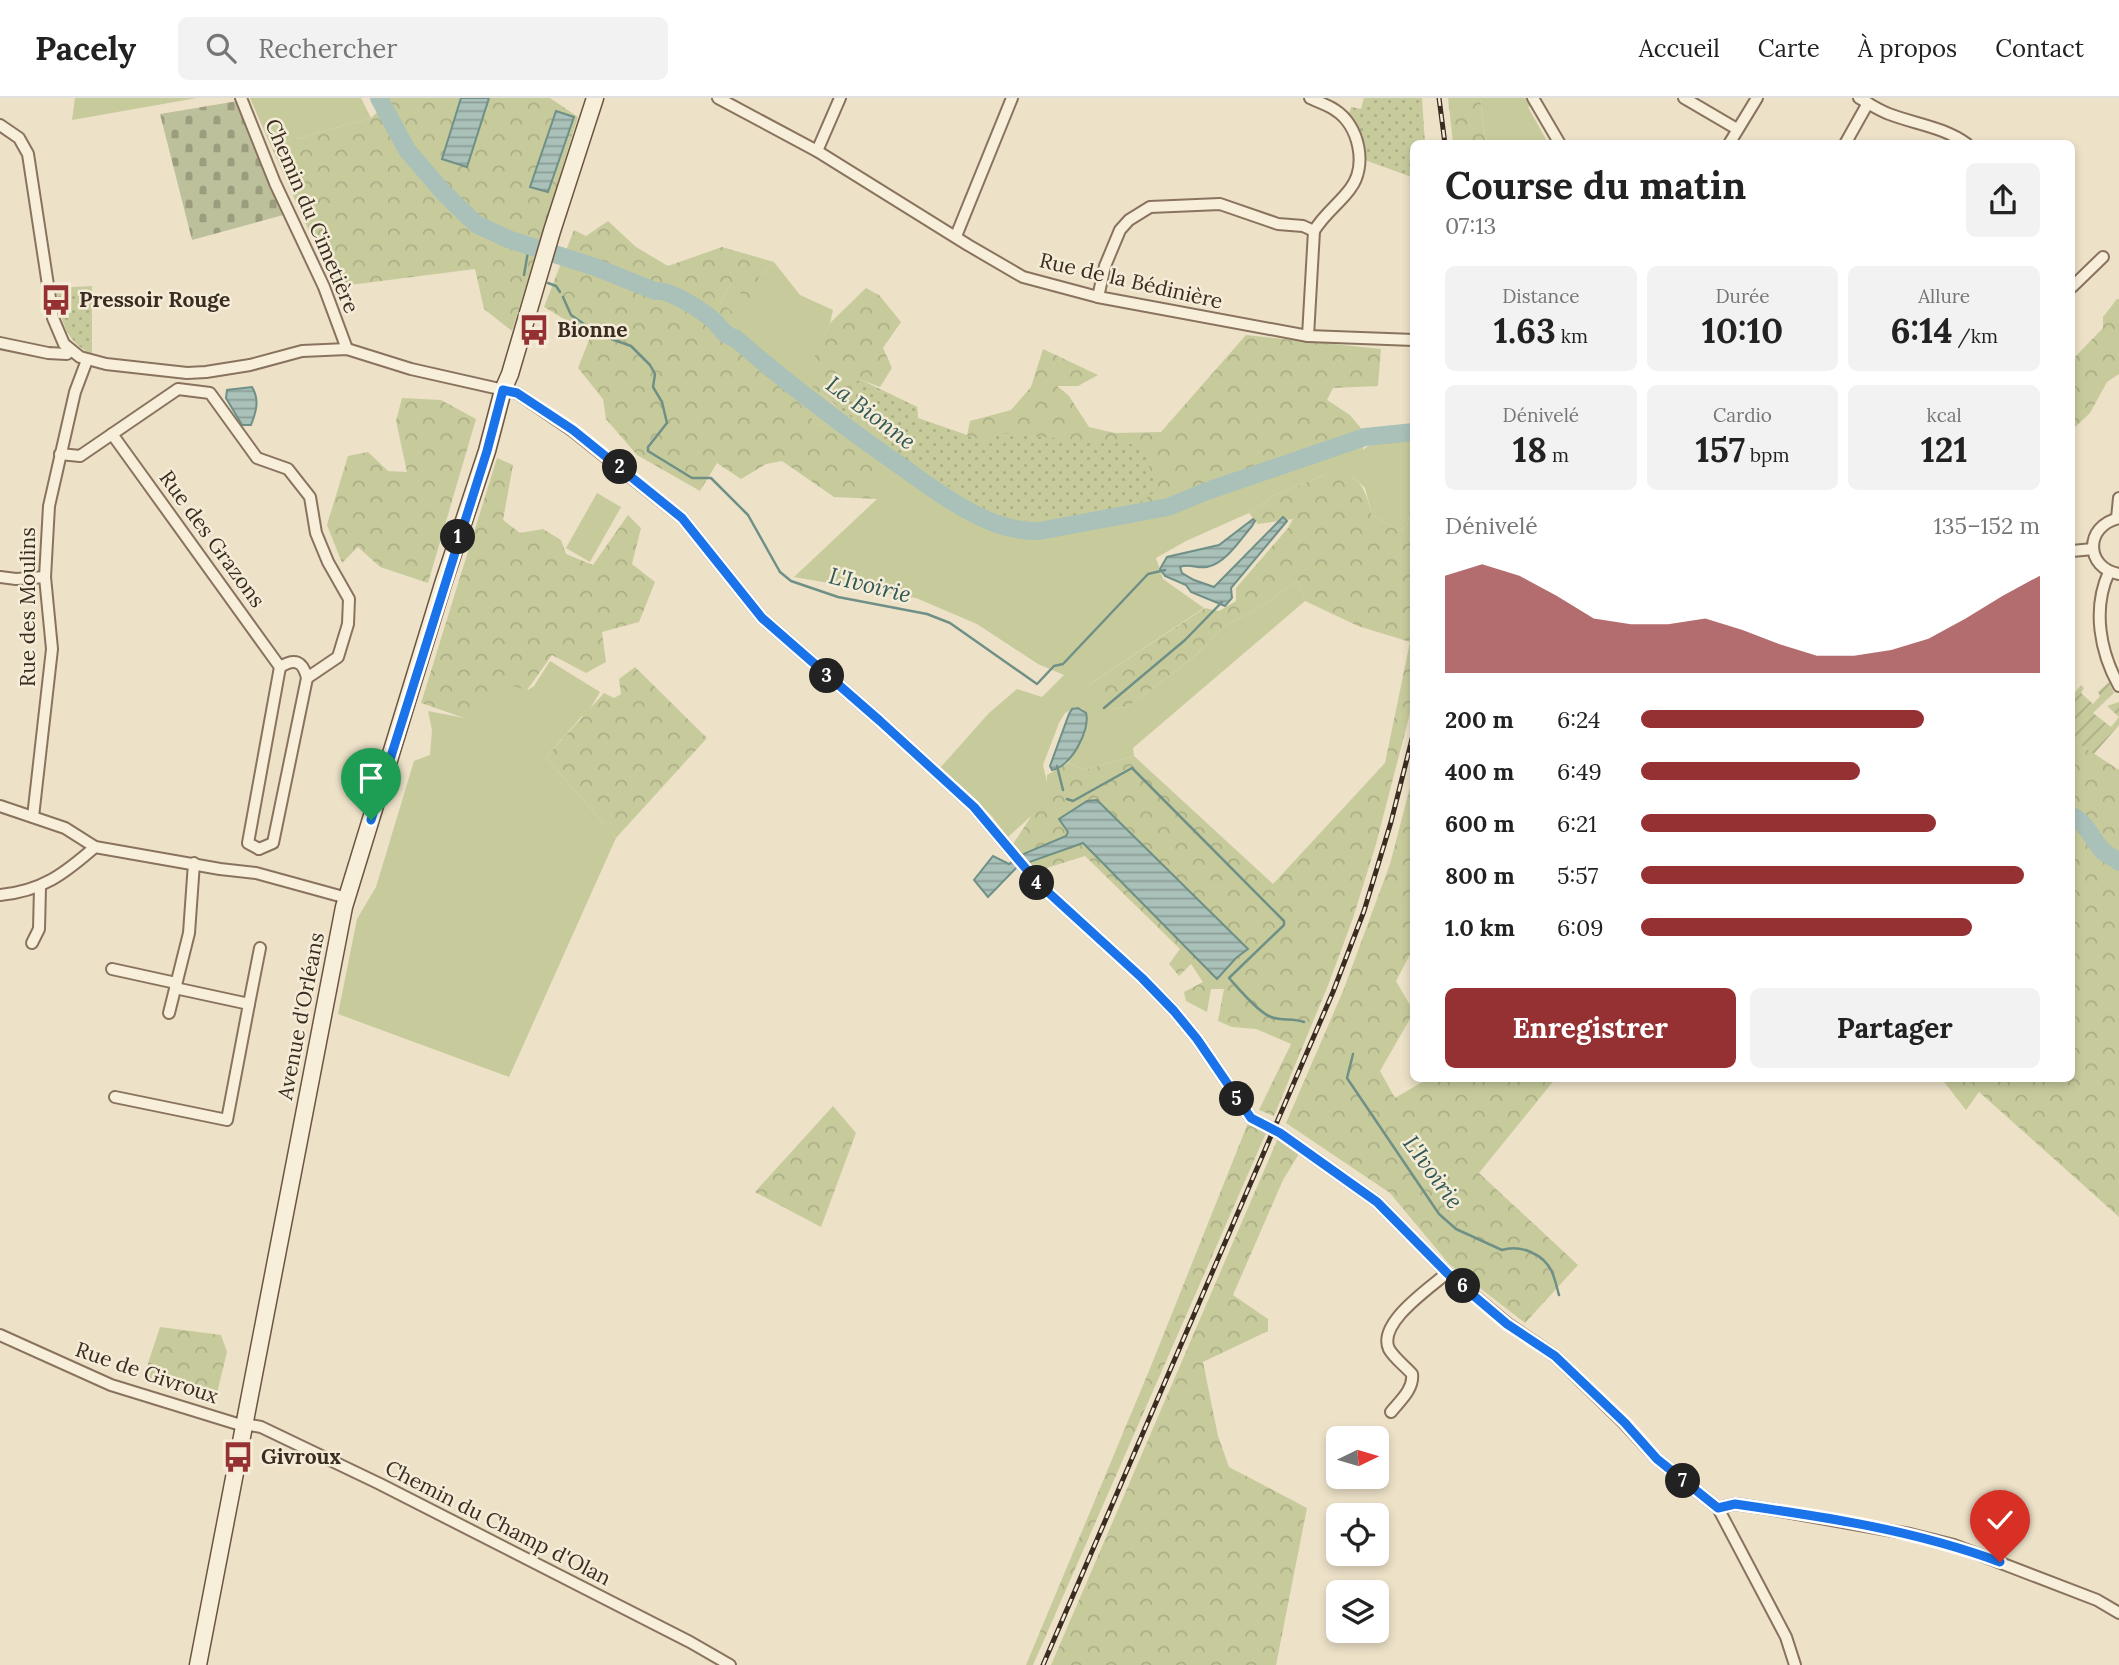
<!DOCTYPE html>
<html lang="fr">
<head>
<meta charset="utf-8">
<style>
	:root { --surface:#fff; --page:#f2f2f2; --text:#222; --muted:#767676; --line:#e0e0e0; --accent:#953033 }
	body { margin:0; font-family:Lora,serif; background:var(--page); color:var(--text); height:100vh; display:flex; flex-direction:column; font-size:26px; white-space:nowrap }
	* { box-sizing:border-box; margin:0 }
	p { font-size:23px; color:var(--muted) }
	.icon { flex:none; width:38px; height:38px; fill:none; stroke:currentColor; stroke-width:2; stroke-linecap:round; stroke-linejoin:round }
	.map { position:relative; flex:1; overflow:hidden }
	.panel { position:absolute; left:1410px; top:42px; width:665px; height:942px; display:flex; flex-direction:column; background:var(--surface); border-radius:10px; box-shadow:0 4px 10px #0003 }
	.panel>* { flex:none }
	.needle { width:46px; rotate:85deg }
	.buttons { position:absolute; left:1326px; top:1328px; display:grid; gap:14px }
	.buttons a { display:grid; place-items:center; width:63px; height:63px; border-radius:10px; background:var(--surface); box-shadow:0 4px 10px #0003; font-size:35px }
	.pin { position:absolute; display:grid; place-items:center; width:60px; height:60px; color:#fff; margin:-72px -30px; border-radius:50% 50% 50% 0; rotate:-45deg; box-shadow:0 0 7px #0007 }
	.pin .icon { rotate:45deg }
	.km { position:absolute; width:35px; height:35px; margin:-18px; border-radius:50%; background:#222; color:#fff; font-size:19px; line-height:35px; text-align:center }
	.round { display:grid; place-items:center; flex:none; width:74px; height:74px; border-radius:10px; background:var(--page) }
	.summary { display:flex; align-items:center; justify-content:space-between; height:119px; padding:0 35px }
	h1 { font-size:38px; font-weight:700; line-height:52px }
	.stats { display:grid; grid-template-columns:repeat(3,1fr); gap:10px; height:119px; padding:7px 35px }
	.stats div { display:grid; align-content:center; border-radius:10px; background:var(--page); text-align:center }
	.stats b { font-size:35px; font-weight:700 }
	.stats small { font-size:19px; font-weight:400 }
	.stats p { font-size:19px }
	.chart { height:196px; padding:14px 35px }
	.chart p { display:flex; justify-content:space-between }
	.chart svg { width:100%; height:126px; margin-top:7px; fill:var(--accent); opacity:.7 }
	.cta { display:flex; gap:14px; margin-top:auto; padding:14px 35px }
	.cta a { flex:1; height:80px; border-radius:10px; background:var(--accent); color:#fff; font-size:28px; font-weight:700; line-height:80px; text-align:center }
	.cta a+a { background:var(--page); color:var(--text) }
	ul { padding:0 35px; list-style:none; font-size:23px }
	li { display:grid; grid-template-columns:112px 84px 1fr; align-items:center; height:52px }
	li i { height:18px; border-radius:9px; background:var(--accent) }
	header { display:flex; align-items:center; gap:42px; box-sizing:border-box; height:98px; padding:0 35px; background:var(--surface); border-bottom:2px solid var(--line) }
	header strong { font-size:33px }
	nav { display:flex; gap:38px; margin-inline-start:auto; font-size:24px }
	.search { width:490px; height:63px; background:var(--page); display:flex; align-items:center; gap:18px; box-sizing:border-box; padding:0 24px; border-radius:10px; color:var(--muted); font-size:26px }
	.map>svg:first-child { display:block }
</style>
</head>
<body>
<header>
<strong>Pacely</strong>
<div class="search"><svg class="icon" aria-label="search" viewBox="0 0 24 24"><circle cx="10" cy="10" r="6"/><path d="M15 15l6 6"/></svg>Rechercher</div>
<nav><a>Accueil</a><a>Carte</a><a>À propos</a><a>Contact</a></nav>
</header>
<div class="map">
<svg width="2119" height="1567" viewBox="0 0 2119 1567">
	<defs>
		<pattern id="forest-crowns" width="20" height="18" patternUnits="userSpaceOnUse" patternTransform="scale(1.75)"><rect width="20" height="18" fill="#c7cb9c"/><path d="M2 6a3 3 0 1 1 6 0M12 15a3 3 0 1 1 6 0" fill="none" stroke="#acae86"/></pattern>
		<pattern id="cemetery-stones" width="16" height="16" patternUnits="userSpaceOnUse" patternTransform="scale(1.75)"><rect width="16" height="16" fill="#bdc19b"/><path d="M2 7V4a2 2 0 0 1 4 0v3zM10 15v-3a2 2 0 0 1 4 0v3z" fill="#9b9d7e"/></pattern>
		<pattern id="park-dots" width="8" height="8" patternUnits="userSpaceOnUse" patternTransform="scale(1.75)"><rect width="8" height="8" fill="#c7cb9c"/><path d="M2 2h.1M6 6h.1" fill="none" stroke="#acae86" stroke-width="1.8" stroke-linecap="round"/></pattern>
		<pattern id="garden-furrows" width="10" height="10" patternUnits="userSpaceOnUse" patternTransform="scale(1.75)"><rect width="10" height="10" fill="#c7cb9c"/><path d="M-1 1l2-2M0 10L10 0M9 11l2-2" fill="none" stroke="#acae86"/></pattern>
		<pattern id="water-rules" width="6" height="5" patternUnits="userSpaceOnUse" patternTransform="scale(1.75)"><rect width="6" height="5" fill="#a9c1b9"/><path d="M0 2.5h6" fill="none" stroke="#8b9d96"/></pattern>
	</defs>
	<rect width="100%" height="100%" fill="#ede1c8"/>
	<g fill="#c7cb9c">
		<polygon points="75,0 197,0 72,22"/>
		<polygon points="250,0 361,0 371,20 271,48"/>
		<polygon points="1480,0 1530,0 1533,7 1528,9 1548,45 1486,45"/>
		<polygon points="774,164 800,197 833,212 830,225 805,282 836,308 859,281 917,309 918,320 1158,403 1330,345 1363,352 1378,340 1414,336 1414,390 1407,428 1399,433 1372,417 1365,390 1354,380 1329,375 1273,398 1249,415 1186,443 1156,460 1163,481 1204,510 1090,586 1111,611 1127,609 1193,560 1224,528 1266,506 1298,482 1305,503 1133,650 1134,658 1084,672 1068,665 1080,646 1083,611 1076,609 1065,615 1059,625 1043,667 1047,684 1060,692 1008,739 991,717 941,669 989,615 1017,591 1042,599 1064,577 1038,566 977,526 916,500 794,479 877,401 856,340 834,322 819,328 802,312 772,271 733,243 721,204 731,186 758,180"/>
		<polygon points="597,395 621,409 590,464 566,450"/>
		<polygon points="550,563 600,594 585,619 582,618 546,659 616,740 509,979 338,916 357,821 376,789 414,663 430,657 432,632 428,613 470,621 495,582 528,592 534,588"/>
	</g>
	<g fill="url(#forest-crowns)">
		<polygon points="388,0 550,0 578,19 512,233 484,211 475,171 334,189 271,48 371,20 389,3"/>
		<polygon points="1448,0 1480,0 1486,45 1453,45"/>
		<path d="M608,123L636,149L668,168L722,149L774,164L758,180L760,197L748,203L731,186L721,204L738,219L729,229C736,253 756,255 772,271C789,288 800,310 819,328L833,322L891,366L872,381L878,401L834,399L782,363L766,366L741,381L717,365L700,393L637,357L606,321L603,301L578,270L591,237L544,209L574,132L586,138Z"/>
		<polygon points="866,190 879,197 901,224 883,250 892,270 880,289 859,281 837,308 804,282 830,225"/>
		<polygon points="2117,201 2119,201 2119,276 2107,284 2090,315 2072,332 2072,262 2103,230 2103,219"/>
		<polygon points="1246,237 1381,251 1378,288 1333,290 1327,302 1350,317 1365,335 1363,352 1330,345 1158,403 1136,406 966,343 970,323 1011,312 1031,289 1043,251 1098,277 1078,288 1057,288 1069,298 1089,329 1115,335 1161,334"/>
		<polygon points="402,300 441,302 476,321 428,485 380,469 358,449 342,465 327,427 348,358 368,354 388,373 407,374 396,323"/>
		<polygon points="497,360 513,367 503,422 520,435 543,431 561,442 566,456 593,467 628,417 641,430 632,466 655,484 639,524 602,534 606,564 586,575 552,557 527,592 495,583 470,622 421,605"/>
		<path d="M1329,375C1361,374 1365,391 1372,417L1399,433L1407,428L1414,390V600L1376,746L1353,820L1329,885L1274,1018L1259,1012L1291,946L1256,931L1232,929L1218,923L1224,891H1211L1207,914L1186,903L1184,894L1203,884L1191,866L1179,878L1169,866L1180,851L1085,758L1034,774L1013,746L1032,717L1059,692L1047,684V677L1068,665L1084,672L1134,658L1273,786L1385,665L1410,544L1358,528L1305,503L1298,482L1266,506L1224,528L1193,560L1127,609L1111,611L1099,603L1090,586L1205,510L1219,513L1236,503V490L1288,430L1293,421L1258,426L1249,415L1273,398Z"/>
		<polygon points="635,569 707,640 616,740 546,659 604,595 614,600 621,596 619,581"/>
		<polygon points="2072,641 2119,672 2119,1119 1979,994 1966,1012 1941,980 2072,980"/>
		<polygon points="1414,674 1414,849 1396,883 1414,914 1380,973 1395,1000 1429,980 1473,980 1481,984 1485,980 1556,980 1479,1075 1578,1167 1525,1225 1449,1166 1390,1095 1286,1025 1343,893 1390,766"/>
		<polygon points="833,1008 856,1035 821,1129 755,1094"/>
		<polygon points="1248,1025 1266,1035 1033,1567 1026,1567 1151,1268"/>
		<polygon points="1278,1040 1300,1054 1283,1082 1233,1197 1268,1221 1268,1233 1203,1264 1218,1338 1229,1369 1307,1410 1276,1567 1051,1567"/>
		<polygon points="160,1229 221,1237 227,1254 217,1295 206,1300 147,1280 148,1265"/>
	</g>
	<polygon fill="url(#cemetery-stones)" points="238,3 287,116 192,142 160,16"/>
	<g fill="url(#park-dots)">
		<polygon points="1364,0 1422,0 1425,45 1414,46 1414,80 1365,62 1361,37 1349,16 1351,9 1361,11"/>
		<path d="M92,188V256C64,244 60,218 56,190Z"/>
		<polygon points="859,281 917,309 918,320 963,337 992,344 996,335 1142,347 1157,393 1136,406 1068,419 1017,423 987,412 908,364 837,308"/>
	</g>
	<polygon fill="url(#garden-furrows)" points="2109,584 2114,595 2093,615 2111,629 2119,619 2107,608 2119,604 2119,627 2094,656 2072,641 2072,598 2081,587 2084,590 2081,595 2093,606 2100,598 2098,594"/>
	<g fill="url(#water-rules)" stroke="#6f9087" stroke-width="2">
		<polygon points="461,0 489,0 467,69 442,61"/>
		<polygon points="556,13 574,19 548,94 530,89"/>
		<path d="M252,289C260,302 256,314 251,327H242L226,300L227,292Z"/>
		<path d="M1283,419L1287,423L1231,490L1232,500L1225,508L1191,494L1186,487L1165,478L1160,471L1167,459L1219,447L1253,421L1255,423L1252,428C1240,442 1226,465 1207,469C1197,471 1189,465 1180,469L1182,475L1194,482L1214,489Z"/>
		<path d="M1078,610L1086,615C1091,632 1070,670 1052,672L1050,668L1069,616L1072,611Z"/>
		<polygon points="1097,702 1248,851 1236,860 1217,881 1083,745 1018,768 988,799 974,782 993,758 1009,766 1021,757 1066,738 1068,734 1059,721 1087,703"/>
	</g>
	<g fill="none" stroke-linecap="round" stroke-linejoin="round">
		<g stroke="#6f9087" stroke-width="2.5">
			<polyline points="524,177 529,148"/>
			<polyline points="548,185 556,188 560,194"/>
			<polyline points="563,199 571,217 600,237 631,248 650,267 655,276 653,289 662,304 667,325 648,349 648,353 692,380 711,380 748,417 780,474 791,483 838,499 927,516 950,525 1037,586 1054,568 1063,566 1148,476 1165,472"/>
			<polyline points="1104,610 1185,542 1222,504"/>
			<polyline points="1057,668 1063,692"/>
			<path d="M1067,701L1073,703L1132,670L1284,823V827L1229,880C1239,891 1258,914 1271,919C1282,923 1293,920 1304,924"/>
			<path d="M1353,956L1347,980L1439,1116L1456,1131L1502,1152C1520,1146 1544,1156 1552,1174C1555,1181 1557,1190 1559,1197"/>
		</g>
		<g stroke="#a9c1b9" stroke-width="18">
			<path d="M379,0L407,52L443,94L476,126L508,141L595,169L655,193C670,191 703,213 714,223C721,230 724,238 735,240C789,287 846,330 905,371C933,391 964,414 997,426C1011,431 1024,433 1039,433L1168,409L1207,393L1365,339L1414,334"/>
			<path d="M2072,718C2088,725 2092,743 2104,754C2109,758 2114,759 2119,764"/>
		</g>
		<defs>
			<g id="minor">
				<polyline points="241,0 275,85 324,189 347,251"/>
				<polyline points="718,0 817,53 968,147 1023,179 1098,199 1308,238 1414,242"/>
				<polyline points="1533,0 1560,46"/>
				<polyline points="1684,0 1737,31"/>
				<path d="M1859,0C1868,5 1878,12 1889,16C1915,26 1944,29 1967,46"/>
				<polyline points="0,27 19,40 28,56 53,220 64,246 80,259 106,266 187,275 206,274 250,267 302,253 347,251 411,271 517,295 573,333 682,420 762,520 880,623 974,709 1038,785 1142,880 1174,913 1197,941 1251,1020 1280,1035 1377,1104 1447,1175 1508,1226 1555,1258 1624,1325 1657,1361 1718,1410 1786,1539 1795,1567"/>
				<polyline points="1729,46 1757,0"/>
				<polyline points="1845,46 1868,5"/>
				<polyline points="817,53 840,0"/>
				<polyline points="956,138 1012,0"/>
				<polyline points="2072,189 2103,159"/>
				<polyline points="1098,199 1105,168 1120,132 1129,122 1150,109 1220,106 1278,126 1303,128 1314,133"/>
				<path d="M1308,238L1314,133C1324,116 1339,106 1350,91C1368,68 1359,27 1335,12C1328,7 1318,4 1310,0"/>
				<polyline points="0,245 48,255 67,256 70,252"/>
				<polyline points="112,336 280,569 248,745 259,751"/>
				<polyline points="60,356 80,358 178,291 210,295 257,360 288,371 310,399 316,435 328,464 349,501 348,526 338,559 307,580"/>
				<polyline points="2117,420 2119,400"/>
				<path d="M2119,420C2084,428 2085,470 2119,476"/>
				<polyline points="2072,453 2093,451"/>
				<path d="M2109,474C2092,511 2100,554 2119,588"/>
				<polyline points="0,479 16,481 45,479"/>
				<polyline points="0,708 65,730 95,749 220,771 256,775 347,800"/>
				<polyline points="33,719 52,551 45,479 49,408 75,294 87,262"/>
				<path d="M259,751L273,745L307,580C303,563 295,560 280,569"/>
				<path d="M0,797C42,793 64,776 95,749"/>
				<polyline points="32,845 39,831 40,789"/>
				<polyline points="112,871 176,885"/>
				<polyline points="175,890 249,906 260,850"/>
				<polyline points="169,915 189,835 194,765"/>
				<polyline points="115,999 227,1022 249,906"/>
				<polyline points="0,1237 111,1287 244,1328"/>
				<path d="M1391,1314C1400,1303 1414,1291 1412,1276C1405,1268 1394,1260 1389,1251C1377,1225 1430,1190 1447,1175"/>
				<polyline points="245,1326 261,1329 380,1386 690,1544 730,1567"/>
				<polyline points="1718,1410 1735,1406 1769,1411 1910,1436 1954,1447 2097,1502 2119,1515"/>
			</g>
			<polyline id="secondary" points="198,1567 344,809 443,486 487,353 503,292 510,276 552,133 595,0"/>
		</defs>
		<use href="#minor" stroke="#89735e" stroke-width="14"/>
		<use href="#secondary" stroke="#6b5541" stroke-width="19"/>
		<use href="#minor" stroke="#f8efdb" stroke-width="10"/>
		<use href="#secondary" stroke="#f8efdb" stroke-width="16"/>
		<defs>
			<g id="rail">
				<polyline points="1439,0 1445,46"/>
				<polyline points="1043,1567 1333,894 1364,813 1391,724 1414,633"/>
			</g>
		</defs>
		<use href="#rail" stroke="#3a2c21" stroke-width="5"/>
		<use href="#rail" stroke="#f5ecd8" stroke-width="2.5" stroke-dasharray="8" stroke-linecap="butt"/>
	</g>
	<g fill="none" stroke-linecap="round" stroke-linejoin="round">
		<defs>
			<path id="route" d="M371,722L487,353L503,292L517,295L573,332L682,420L762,520L880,623L974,709L1038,785L1142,880L1174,913L1197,941L1251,1020L1280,1035L1377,1104L1447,1175L1507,1226L1555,1258L1625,1325L1657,1361L1718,1410L1735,1406C1825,1419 1914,1432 2000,1464"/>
		</defs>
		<use href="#route" stroke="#fff" stroke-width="14"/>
		<use href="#route" stroke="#1a73e8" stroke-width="9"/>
	</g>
	<defs>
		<symbol id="bus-bare" viewBox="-9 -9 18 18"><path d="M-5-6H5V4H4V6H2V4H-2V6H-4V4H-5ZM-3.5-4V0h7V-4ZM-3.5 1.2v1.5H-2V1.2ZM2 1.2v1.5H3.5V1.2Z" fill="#953033" stroke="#f5ecd8" stroke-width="2.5" paint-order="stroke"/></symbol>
	</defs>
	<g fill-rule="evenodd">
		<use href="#bus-bare" x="34" y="180" width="44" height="44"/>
		<use href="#bus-bare" x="512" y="210" width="44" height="44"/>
		<use href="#bus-bare" x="216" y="1337" width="44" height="44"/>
	</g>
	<g text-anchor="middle" stroke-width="5" stroke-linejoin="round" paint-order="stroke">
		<g font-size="21" fill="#3a2c21" stroke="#f5ecd8">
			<text transform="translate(312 118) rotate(67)" y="7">Chemin du Cimetière</text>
			<text transform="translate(1131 183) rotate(13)" y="7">Rue de la Bédinière</text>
			<text transform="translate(212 441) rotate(54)" y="7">Rue des Grazons</text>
			<text transform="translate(28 509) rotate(-90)" y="7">Rue des Moulins</text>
			<text transform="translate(301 918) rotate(-79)" y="7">Avenue d'Orléans</text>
			<text transform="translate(147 1275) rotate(19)" y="7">Rue de Givroux</text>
			<text transform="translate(498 1425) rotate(27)" y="7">Chemin du Champ d'Olan</text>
		</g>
		<g font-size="21" font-weight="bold" fill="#3a2c21" stroke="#f5ecd8" text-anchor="start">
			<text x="79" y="209">Pressoir Rouge</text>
			<text x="557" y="239">Bionne</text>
			<text x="261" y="1366">Givroux</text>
		</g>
		<g font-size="23" font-style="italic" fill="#315955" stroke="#f5ecd8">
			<text transform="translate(871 315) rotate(37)" y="8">La Bionne</text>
			<text transform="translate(870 487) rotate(14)" y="8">L'Ivoirie</text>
			<text transform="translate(1433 1074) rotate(54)" y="8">L'Ivoirie</text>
		</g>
	</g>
</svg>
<div class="buttons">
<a><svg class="needle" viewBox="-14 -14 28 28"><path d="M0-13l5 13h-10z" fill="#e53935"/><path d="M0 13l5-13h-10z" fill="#767676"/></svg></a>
<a><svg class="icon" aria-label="locate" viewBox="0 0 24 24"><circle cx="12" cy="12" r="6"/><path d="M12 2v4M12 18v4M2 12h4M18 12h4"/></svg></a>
<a><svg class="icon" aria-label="layers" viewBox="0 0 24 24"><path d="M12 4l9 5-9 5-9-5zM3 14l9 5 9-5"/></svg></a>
</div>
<div class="pin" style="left:371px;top:722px;background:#1e9e55"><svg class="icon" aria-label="arrive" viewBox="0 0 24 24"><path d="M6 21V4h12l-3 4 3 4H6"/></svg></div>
<div class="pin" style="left:2000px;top:1464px;background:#d93025"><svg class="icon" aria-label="check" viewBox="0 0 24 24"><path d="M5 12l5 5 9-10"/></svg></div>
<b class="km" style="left:458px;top:439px">1</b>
<b class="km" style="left:620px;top:369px">2</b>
<b class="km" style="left:827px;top:578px">3</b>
<b class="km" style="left:1037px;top:785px">4</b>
<b class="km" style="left:1237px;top:1001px">5</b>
<b class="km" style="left:1463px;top:1188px">6</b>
<b class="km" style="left:1683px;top:1383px">7</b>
<section class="panel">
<div class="summary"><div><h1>Course du matin</h1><p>07:13</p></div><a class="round"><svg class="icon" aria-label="share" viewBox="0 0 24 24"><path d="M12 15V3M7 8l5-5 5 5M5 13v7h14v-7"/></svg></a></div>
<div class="stats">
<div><p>Distance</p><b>1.63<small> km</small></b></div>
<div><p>Durée</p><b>10:10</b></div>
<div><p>Allure</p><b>6:14<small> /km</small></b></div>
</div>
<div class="stats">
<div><p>Dénivelé</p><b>18<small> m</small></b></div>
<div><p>Cardio</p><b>157<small> bpm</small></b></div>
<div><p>kcal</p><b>121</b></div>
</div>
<div class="chart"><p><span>Dénivelé</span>135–152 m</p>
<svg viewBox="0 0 160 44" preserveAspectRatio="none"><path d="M0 44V10L10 6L20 10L30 17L40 25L50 27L60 27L70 25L80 29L90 34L100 38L110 38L120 36L130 32L140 25L150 17L160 10V44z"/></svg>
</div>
<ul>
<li><b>200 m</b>6:24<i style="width:71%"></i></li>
<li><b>400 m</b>6:49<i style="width:55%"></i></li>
<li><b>600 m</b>6:21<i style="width:74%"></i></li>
<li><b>800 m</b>5:57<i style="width:96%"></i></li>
<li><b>1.0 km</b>6:09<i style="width:83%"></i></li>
</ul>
<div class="cta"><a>Enregistrer</a><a>Partager</a></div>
</section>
</div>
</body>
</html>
